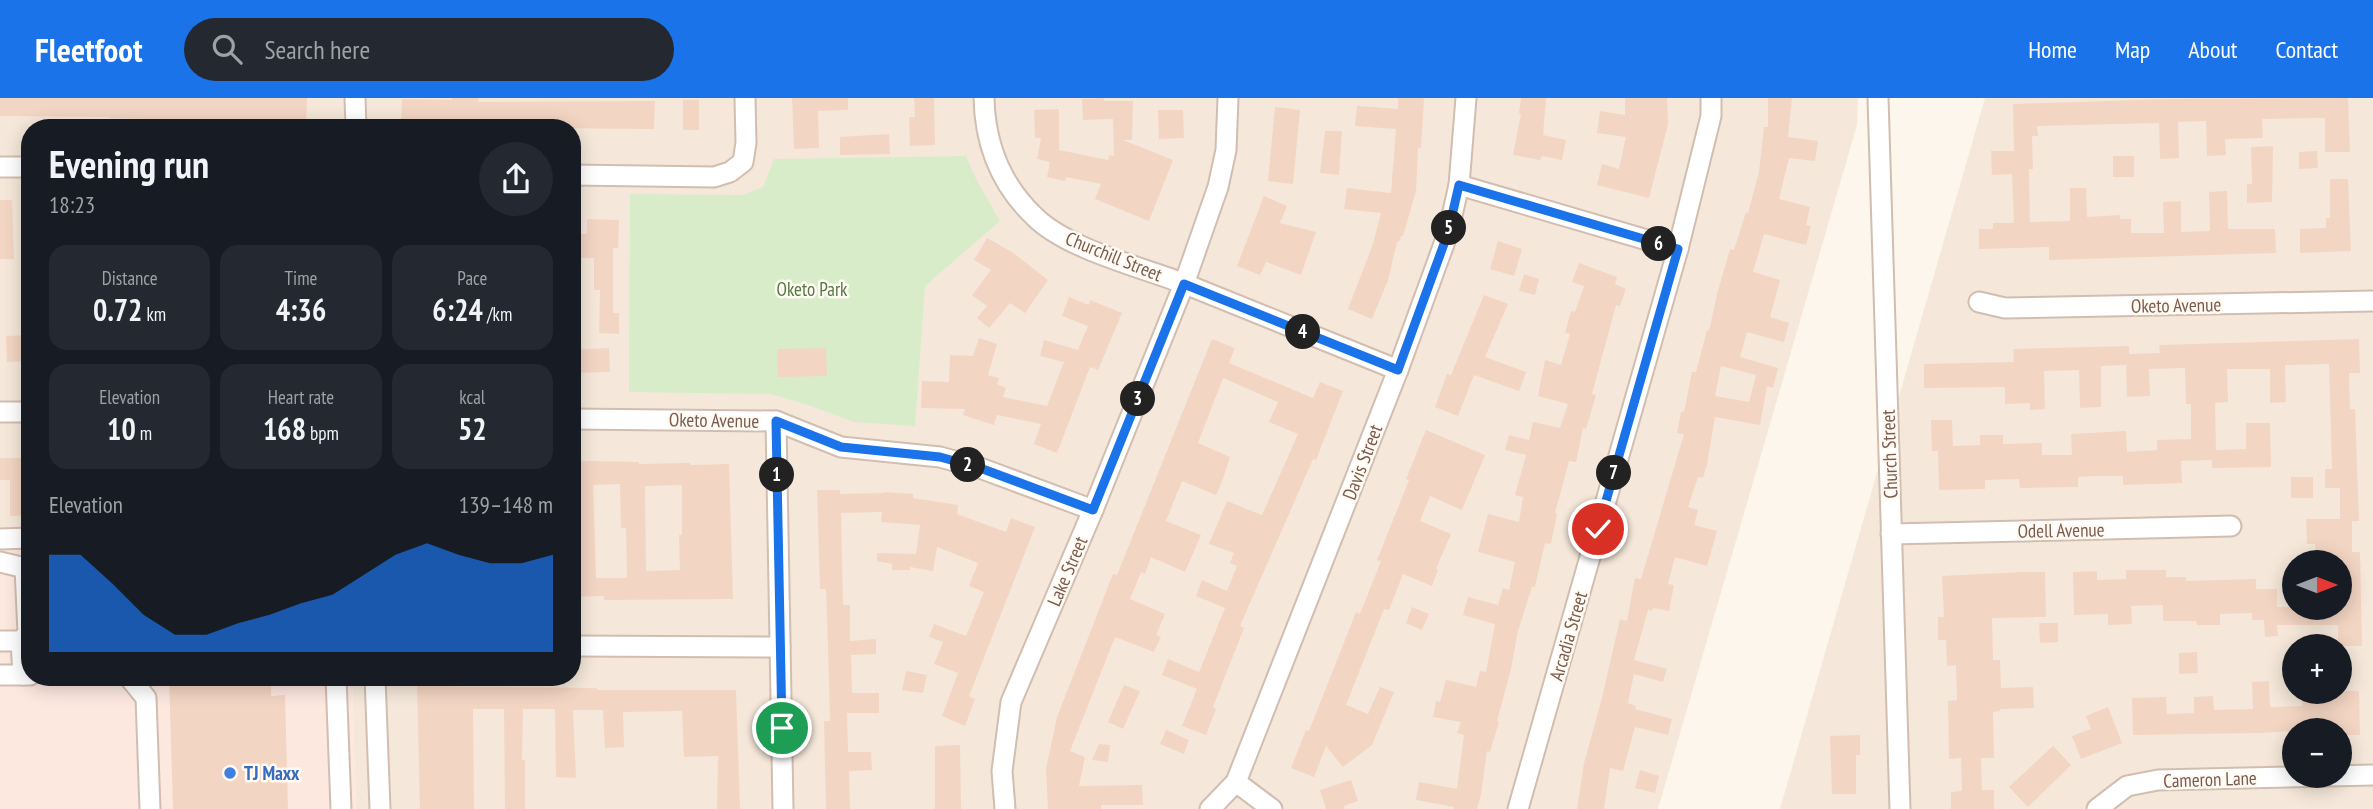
<!DOCTYPE html>
<html lang="en">
<head>
<meta charset="utf-8">
<style>
	:root { --surface:#171b24; --page:#242831; --text:#f1f3f6; --muted:#9ea1a6; --accent:#1a73e8 }
	body { margin:0; font-family:"PT Sans Narrow",sans-serif; background:var(--page); color:var(--text); height:100vh; display:flex; flex-direction:column; font-size:26px; white-space:nowrap }
	* { box-sizing:border-box; margin:0 }
	p { font-size:23px; color:var(--muted) }
	.icon { flex:none; width:38px; height:38px; fill:none; stroke:currentColor; stroke-width:2; stroke-linecap:round; stroke-linejoin:round }
	.map { position:relative; flex:1; overflow:hidden }
	.sheet { position:absolute; left:21px; top:21px; width:560px; height:567px; display:flex; flex-direction:column; background:var(--surface); border-radius:28px; box-shadow:0 4px 18px #0003 }
	.sheet>* { flex:none }
	.needle { width:46px; rotate:90deg }
	.buttons { position:absolute; left:2282px; top:452px; display:grid; gap:14px }
	.buttons a { display:grid; place-items:center; width:70px; height:70px; border-radius:50%; background:var(--surface); box-shadow:0 4px 18px #0003; font-size:35px }
	.pin { position:absolute; display:grid; place-items:center; width:60px; height:60px; color:#fff; margin:-30px; border:4px solid #fff; border-radius:50%; box-shadow:0 2px 7px #0007 }
	.km { position:absolute; width:35px; height:35px; margin:-18px; border-radius:50%; background:#222; color:#fff; font-size:19px; line-height:35px; text-align:center }
	.round { display:grid; place-items:center; flex:none; width:74px; height:74px; border-radius:37px; background:var(--page) }
	.headline { display:flex; align-items:center; justify-content:space-between; height:119px; padding:0 28px }
	h1 { font-size:38px; font-weight:700; line-height:52px }
	.stats { display:grid; grid-template-columns:repeat(3,1fr); gap:10px; height:119px; padding:7px 28px }
	.stats div { display:grid; align-content:center; border-radius:18px; background:var(--page); text-align:center }
	.stats b { font-size:30px; font-weight:700 }
	.stats small { font-size:19px; font-weight:400 }
	.stats p { font-size:19px }
	.chart { height:196px; padding:14px 28px }
	.chart p { display:flex; justify-content:space-between }
	.chart svg { width:100%; height:126px; margin-top:7px; fill:var(--accent); opacity:.7 }
	header { display:flex; align-items:center; gap:42px; box-sizing:border-box; height:98px; padding:0 35px; background:var(--accent); color:#fff }
	header strong { font-size:33px }
	nav { display:flex; gap:38px; margin-inline-start:auto; font-size:24px }
	.search { width:490px; height:63px; background:var(--page); display:flex; align-items:center; gap:18px; box-sizing:border-box; padding:0 24px; border-radius:38px; color:var(--muted); font-size:26px }
	.map>svg:first-child { display:block }
</style>
</head>
<body>
<header>
<strong>Fleetfoot</strong>
<div class="search"><svg class="icon" aria-label="search" viewBox="0 0 24 24"><circle cx="10" cy="10" r="6"/><path d="M15 15l6 6"/></svg>Search here</div>
<nav><a>Home</a><a>Map</a><a>About</a><a>Contact</a></nav>
</header>
<div class="map">
<svg width="2373" height="711" viewBox="0 0 2373 711">
	<rect width="100%" height="100%" fill="#fdf6ec"/>
	<g fill="#f5e8da" fill-rule="evenodd">
		<polygon points="0,0 1858,0 1857,27 1658,711 356,711 352,579 572,579 572,30 30,30 30,434 0,434"/>
		<path d="M1985,0H2373V711H1780ZM2294,464H2340V509H2294ZM2294,548H2340V593H2294ZM2294,632H2340V677H2294Z"/>
	</g>
	<polygon fill="#fde8e0" points="30,434 30,579 352,579 356,711 0,711 0,435"/>
	<polygon fill="#d8ecc9" points="966,58 977,83 1000,123 925,188 915,328 854,324 808,307 771,296 629,294 630,96 742,97 763,89 774,61"/>
	<g fill="#f3d5c3" fill-rule="evenodd">
		<polygon points="0,0 307,0 306,28 249,27 249,25 207,27 207,24 151,26 151,21 109,20 109,19 0,18"/>
		<polygon points="452,0 479,0 478,4 655,3 654,31 401,29 402,1 452,2"/>
		<polygon points="792,0 848,0 848,12 818,13 819,50 794,51"/>
		<polygon points="914,0 934,0 935,47 910,48 909,19 915,19"/>
		<polygon points="1104,0 1104,3 1133,3 1132,42 1123,42 1173,62 1149,123 1095,101 1101,86 1066,79 1065,83 1047,79 1050,64 1037,61 1041,40 1035,40 1034,12 1059,11 1059,52 1108,62 1109,57 1114,58 1113,21 1083,22 1082,1"/>
		<polygon points="1398,0 1424,0 1421,50 1418,50 1416,93 1403,138 1401,138 1399,144 1397,144 1388,182 1372,221 1348,211 1373,146 1381,115 1344,111 1347,90 1391,95 1396,31 1355,28 1357,8 1398,11"/>
		<polygon points="1521,0 1546,0 1543,37 1566,42 1562,62 1542,58 1540,62 1513,57 1521,16 1519,15"/>
		<polygon points="1625,0 1667,0 1668,26 1649,100 1597,87 1602,66 1619,71 1626,39 1597,35 1600,13 1625,17"/>
		<path d="M1768,0H1792L1788,39L1818,43L1815,63L1789,60L1779,101L1810,109L1806,127L1811,128L1806,147L1764,136L1753,174L1780,182L1770,219L1789,225L1784,244L1747,234L1740,259L1778,270L1773,290L1767,288L1760,327L1715,319L1707,366L1703,380L1698,379L1688,409L1698,412L1694,427L1717,433L1707,468L1675,459L1668,486L1674,487L1669,513L1653,510L1652,513L1648,512L1634,562L1667,571L1663,584L1634,576L1628,605L1636,608L1635,611L1672,621L1668,637L1635,629L1623,673L1610,670L1604,711H1577L1584,665L1602,600L1620,521L1627,523L1635,480L1641,481L1684,336L1677,335L1681,314H1684L1692,274H1696L1707,232L1709,233L1717,196L1730,151L1734,152L1746,114L1748,115L1759,74L1764,29H1768ZM1721,268L1756,277L1749,304L1715,298Z"/>
		<polygon points="2348,0 2350,54 2325,54 2325,20 2262,21 2263,40 2225,41 2226,57 2207,58 2206,23 2178,24 2179,60 2160,61 2159,25 2037,28 2038,38 2032,38 2033,71 2029,71 2030,124 2070,123 2070,90 2086,90 2087,119 2120,117 2120,121 2131,121 2131,135 2164,135 2163,104 2181,103 2181,134 2210,133 2209,94 2227,93 2228,131 2275,131 2276,155 2049,162 2049,149 1979,151 1979,131 1993,131 1993,125 2014,125 2012,76 1992,77 1991,53 2014,53 2013,6 2169,1"/>
		<rect x="683" y="2" width="16" height="30"/>
		<polygon points="1275,9 1300,12 1293,86 1268,83"/>
		<polygon points="1158,12 1183,12 1184,40 1159,41"/>
		<polygon points="1325,33 1342,33 1339,77 1320,75"/>
		<polygon points="889,36 890,56 840,57 840,39"/>
		<polygon points="2273,48 2272,104 2247,105 2247,86 2252,86 2251,49"/>
		<polygon points="2317,53 2318,70 2299,71 2299,54"/>
		<rect x="2113" y="58" width="21" height="21"/>
		<polygon points="2330,81 2348,81 2351,153 2300,155 2300,131 2326,130 2326,120 2330,120"/>
		<polygon points="1264,98 1287,108 1280,125 1316,134 1301,177 1266,164 1260,177 1237,168"/>
		<polygon points="0,102 12,102 14,161 0,161"/>
		<polygon points="587,121 619,122 618,150 613,150 613,215 619,215 619,236 599,235 600,192 594,192 594,160 572,160 572,136 587,136"/>
		<polygon points="987,140 1012,154 1048,182 1025,215 1010,205 989,230 977,220 987,208 972,197 991,172 974,162"/>
		<polygon points="1498,143 1522,151 1514,178 1490,171"/>
		<polygon points="1579,165 1617,179 1615,186 1626,191 1620,208 1616,207 1592,296 1596,297 1586,331 1583,330 1576,364 1569,363 1555,415 1557,415 1551,446 1545,445 1535,489 1532,489 1518,533 1511,571 1497,623 1499,624 1490,654 1487,653 1481,696 1477,711 1454,711 1454,709 1416,702 1419,684 1457,691 1464,637 1457,635 1461,624 1433,619 1436,603 1440,604 1446,582 1476,589 1480,573 1486,574 1495,526 1463,517 1468,499 1498,507 1503,490 1509,492 1515,464 1478,454 1488,416 1519,424 1523,399 1515,397 1526,357 1505,352 1509,337 1529,342 1533,324 1560,330 1568,306 1538,298 1545,262 1561,267 1570,236 1565,235 1571,213 1575,214 1584,188 1572,184"/>
		<polygon points="1524,176 1539,181 1535,197 1519,193"/>
		<polygon points="1484,197 1508,206 1485,259 1526,274 1519,293 1474,277 1458,318 1435,309 1447,276 1451,277"/>
		<polygon points="1069,199 1089,207 1090,202 1122,215 1098,272 1090,269 1057,355 1034,346 1041,326 997,317 994,327 963,317 965,311 921,310 922,283 949,284 950,257 973,258 979,240 997,246 988,277 999,280 997,286 1006,290 1003,299 1047,308 1064,264 1040,258 1044,242 1078,252 1088,228 1062,218"/>
		<polygon points="30,237 30,263 7,264 6,238"/>
		<polygon points="1212,241 1235,250 1229,265 1313,300 1320,284 1343,293 1316,362 1313,361 1240,528 1244,530 1213,609 1216,611 1206,637 1182,628 1197,591 1162,577 1168,561 1199,574 1225,510 1196,498 1202,482 1227,493 1237,468 1230,465 1234,455 1209,446 1227,403 1262,417 1298,336 1269,324 1278,304 1223,280 1198,345 1230,359 1223,381 1216,397 1182,383 1166,423 1201,437 1185,474 1151,459 1145,476 1141,474 1130,501 1165,516 1156,537 1161,539 1154,554 1115,539 1070,653 1085,659 1079,688 1142,687 1143,707 1101,707 1101,711 1048,711 1046,671 1057,619 1113,476 1117,477"/>
		<polygon points="2359,241 2360,275 2349,275 2350,311 2355,311 2359,423 2352,423 2352,454 2360,454 2362,548 2338,548 2338,527 2277,527 2278,538 2265,539 2264,522 2252,522 2252,515 2220,516 2220,527 2197,527 2196,523 2163,523 2163,507 2131,508 2132,526 2108,527 2108,516 2074,517 2073,474 2097,473 2097,482 2126,481 2126,472 2166,472 2166,479 2186,479 2186,483 2256,481 2256,491 2277,491 2277,509 2340,509 2340,464 2316,464 2315,446 2307,446 2306,421 2340,421 2340,390 2325,390 2325,371 2332,371 2329,266 2285,267 2286,304 2270,305 2270,271 2227,271 2228,304 2215,305 2216,352 2246,351 2246,325 2270,325 2271,369 2212,370 2212,362 2181,363 2182,385 2123,387 2123,378 2096,378 2078,379 2078,389 2020,390 2019,381 1985,382 1985,391 1939,392 1938,353 1932,353 1931,322 1952,322 1953,348 1980,347 1980,337 2003,337 2003,346 2042,345 2042,357 2072,357 2071,336 2126,333 2127,354 2157,352 2157,342 2191,341 2191,306 2186,306 2185,270 2149,271 2150,298 2127,299 2126,267 2101,268 2101,309 2080,310 2079,272 2044,273 2045,311 2030,312 2030,305 2005,306 2005,289 1924,290 1924,266 2014,264 2013,251 2129,248 2129,256 2160,255 2159,247"/>
		<polygon points="609,250 610,274 572,275 572,252"/>
		<polygon points="826,250 827,278 778,279 777,251"/>
		<polygon points="1426,332 1485,357 1462,412 1430,398 1420,423 1451,436 1436,471 1438,472 1432,488 1403,476 1389,512 1384,511 1346,607 1368,616 1380,589 1394,594 1372,647 1343,669 1326,648 1314,679 1291,670 1306,632 1309,633 1356,514 1360,516 1381,463 1377,462 1409,382 1406,381"/>
		<polygon points="0,360 30,360 29,417 10,418 10,382 0,382"/>
		<path d="M588,363L639,364V366L690,365L691,367L729,366L733,501L604,502V498L572,499V472L580,471L576,385L572,386V364ZM620,386L621,430H626L627,480H596L593,387ZM682,387V437H679L680,472L646,473L645,388Z"/>
		<rect x="2291" y="379" width="22" height="21"/>
		<polygon points="817,392 840,392 840,396 884,395 884,394 913,396 913,400 958,407 957,416 1006,434 1011,420 1035,429 969,598 975,601 965,628 942,618 958,575 934,566 943,544 929,539 934,526 966,538 984,494 969,488 978,465 937,449 933,473 910,469 910,472 892,472 892,466 877,463 877,455 916,456 920,427 881,424 882,414 841,415 843,507 850,507 850,543 876,541 876,556 851,557 852,595 879,595 879,615 847,615 848,654 871,654 872,672 849,673 850,711 826,711 824,623 830,623 828,548 826,491 820,491"/>
		<polygon points="2022,474 2045,474 2046,519 1992,520 1993,562 2000,562 2001,590 2033,589 2034,610 2000,611 2000,613 1993,614 1994,660 1981,660 1982,692 1994,692 1994,711 1951,711 1951,694 1962,693 1961,660 1949,661 1948,603 1957,602 1956,567 1947,568 1946,542 1938,542 1938,519 1944,519 1942,478"/>
		<polygon points="1412,509 1429,516 1422,532 1406,525"/>
		<polygon points="2039,525 2058,525 2058,544 2040,545"/>
		<polygon points="2197,554 2198,575 2179,576 2179,555"/>
		<polygon points="906,573 927,577 923,595 902,592"/>
		<polygon points="169,579 271,579 271,598 285,597 288,711 173,711"/>
		<polygon points="2269,583 2270,609 2302,608 2302,593 2359,593 2360,637 2340,637 2340,632 2294,632 2294,633 2259,635 2133,637 2132,600 2166,599 2167,616 2194,615 2194,599 2213,598 2214,612 2253,611 2252,584"/>
		<polygon points="1124,587 1140,593 1123,631 1108,624"/>
		<polygon points="417,588 597,590 597,592 736,592 740,711 717,711 718,658 684,659 682,613 623,614 624,649 605,650 603,612 573,612 576,680 556,679 555,611 523,611 522,662 525,662 525,711 505,711 504,611 473,611 474,711 420,711"/>
		<polygon points="2108,609 2122,645 2081,661 2072,638 2091,631 2086,618"/>
		<polygon points="1166,632 1189,642 1184,656 1160,646"/>
		<polygon points="1860,637 1860,657 1856,657 1856,696 1832,696 1830,638"/>
		<polygon points="1099,646 1110,647 1108,664 1092,662"/>
		<polygon points="960,647 961,711 935,711 935,648"/>
		<polygon points="2053,648 2071,667 2028,709 2009,689"/>
		<polygon points="1640,672 1659,678 1655,695 1635,690"/>
		<polygon points="1351,682 1358,703 1344,708 1345,711 1326,711 1320,692"/>
	</g>
	<g fill="none" stroke-linecap="round" stroke-linejoin="round">
		<defs>
			<g id="minor">
				<polyline points="355,0 356,30"/>
				<path d="M984,0C985,46 1001,87 1035,119C1067,151 1141,169 1185,186C1256,214 1327,244 1398,272"/>
				<polyline points="1878,0 1900,711"/>
				<polyline points="0,69 30,69"/>
				<polyline points="572,77 714,79 730,74 743,64 746,45 745,0"/>
				<polyline points="1459,87 1678,151"/>
				<polyline points="1979,204 2005,210 2373,203"/>
				<polyline points="0,314 30,314"/>
				<polyline points="572,321 776,323 841,349 940,359 980,370 1093,412"/>
				<polyline points="776,323 783,711"/>
				<polyline points="1891,436 2231,428"/>
				<polyline points="0,441 30,440"/>
				<polyline points="0,464 25,470 28,535 21,543 23,577"/>
				<polyline points="0,543 21,543"/>
				<polyline points="572,548 780,549"/>
				<polyline points="0,577 30,577"/>
				<polyline points="129,579 146,600 150,711"/>
				<polyline points="336,579 341,711"/>
				<polyline points="375,579 380,711"/>
				<polyline points="1236,684 1272,711"/>
				<polyline points="1005,711 1002,673 1011,604 1093,412 1184,186 1218,89 1226,52 1228,0"/>
				<polyline points="1210,711 1236,684 1398,272 1448,135 1459,87 1466,0"/>
				<polyline points="1518,711 1678,151 1711,18 1711,0"/>
				<polyline points="2097,711 2127,688 2158,682 2373,677"/>
			</g>
		</defs>
		<use href="#minor" stroke="#d1beb0" stroke-width="23"/>
		<use href="#minor" stroke="#fff" stroke-width="19"/>
	</g>
	<g fill="none" stroke-linecap="round" stroke-linejoin="round">
		<defs>
			<polyline id="route" points="782,630 776,323 841,349 940,359 980,370 1093,412 1184,186 1398,272 1448,135 1459,87 1678,151 1598,431"/>
		</defs>
		<use href="#route" stroke="#fff" stroke-width="14"/>
		<use href="#route" stroke="#1a73e8" stroke-width="9"/>
	</g>
	<circle fill="#3f7fe0" stroke="#fffaf3" stroke-width="2.5" cx="230" cy="675" r="7"/>
	<g text-anchor="middle" stroke-width="5" stroke-linejoin="round" paint-order="stroke">
		<g font-size="19" fill="#7a5c4d" stroke="#fffaf3">
			<text transform="translate(1114 158) rotate(22)" y="7">Churchill Street</text>
			<text transform="translate(2176 207) rotate(-1)" y="7">Oketo Avenue</text>
			<text transform="translate(714 322) rotate(1)" y="7">Oketo Avenue</text>
			<text transform="translate(1889 356) rotate(-92)" y="7">Church Street</text>
			<text transform="translate(1362 364) rotate(-69)" y="7">Davis Street</text>
			<text transform="translate(2061 432) rotate(-1)" y="7">Odell Avenue</text>
			<text transform="translate(1067 473) rotate(-67)" y="7">Lake Street</text>
			<text transform="translate(1568 538) rotate(-74)" y="7">Arcadia Street</text>
			<text transform="translate(2210 681) rotate(-2)" y="7">Cameron Lane</text>
		</g>
		<g font-size="19" fill="#537a41" stroke="#fffaf3">
			<text x="812" y="198">Oketo Park</text>
		</g>
		<g font-size="19" font-weight="bold" fill="#366cbe" stroke="#fffaf3" text-anchor="start">
			<text x="244" y="682">TJ Maxx</text>
		</g>
	</g>
</svg>
<div class="buttons">
<a><svg class="needle" viewBox="-14 -14 28 28"><path d="M0-13l5 13h-10z" fill="#e53935"/><path d="M0 13l5-13h-10z" fill="#9ea1a6"/></svg></a>
<a>+</a>
<a>−</a>
</div>
<div class="pin" style="left:782px;top:630px;background:#1e9e55"><svg class="icon" aria-label="arrive" viewBox="0 0 24 24"><path d="M6 21V4h12l-3 4 3 4H6"/></svg></div>
<div class="pin" style="left:1598px;top:431px;background:#d93025"><svg class="icon" aria-label="check" viewBox="0 0 24 24"><path d="M5 12l5 5 9-10"/></svg></div>
<b class="km" style="left:777px;top:377px">1</b>
<b class="km" style="left:968px;top:367px">2</b>
<b class="km" style="left:1138px;top:301px">3</b>
<b class="km" style="left:1303px;top:234px">4</b>
<b class="km" style="left:1449px;top:130px">5</b>
<b class="km" style="left:1659px;top:146px">6</b>
<b class="km" style="left:1614px;top:375px">7</b>
<section class="sheet">
<div class="headline"><div><h1>Evening run</h1><p>18:23</p></div><a class="round"><svg class="icon" aria-label="share" viewBox="0 0 24 24"><path d="M12 15V3M7 8l5-5 5 5M5 13v7h14v-7"/></svg></a></div>
<div class="stats">
<div><p>Distance</p><b>0.72<small> km</small></b></div>
<div><p>Time</p><b>4:36</b></div>
<div><p>Pace</p><b>6:24<small> /km</small></b></div>
</div>
<div class="stats">
<div><p>Elevation</p><b>10<small> m</small></b></div>
<div><p>Heart rate</p><b>168<small> bpm</small></b></div>
<div><p>kcal</p><b>52</b></div>
</div>
<div class="chart"><p><span>Elevation</span>139–148 m</p>
<svg viewBox="0 0 160 44" preserveAspectRatio="none"><path d="M0 44V10L10 10L20 20L30 31L40 38L50 38L60 34L70 31L80 27L90 24L100 17L110 10L120 6L130 10L140 13L150 13L160 10V44z"/></svg>
</div>
</section>
</div>
</body>
</html>
